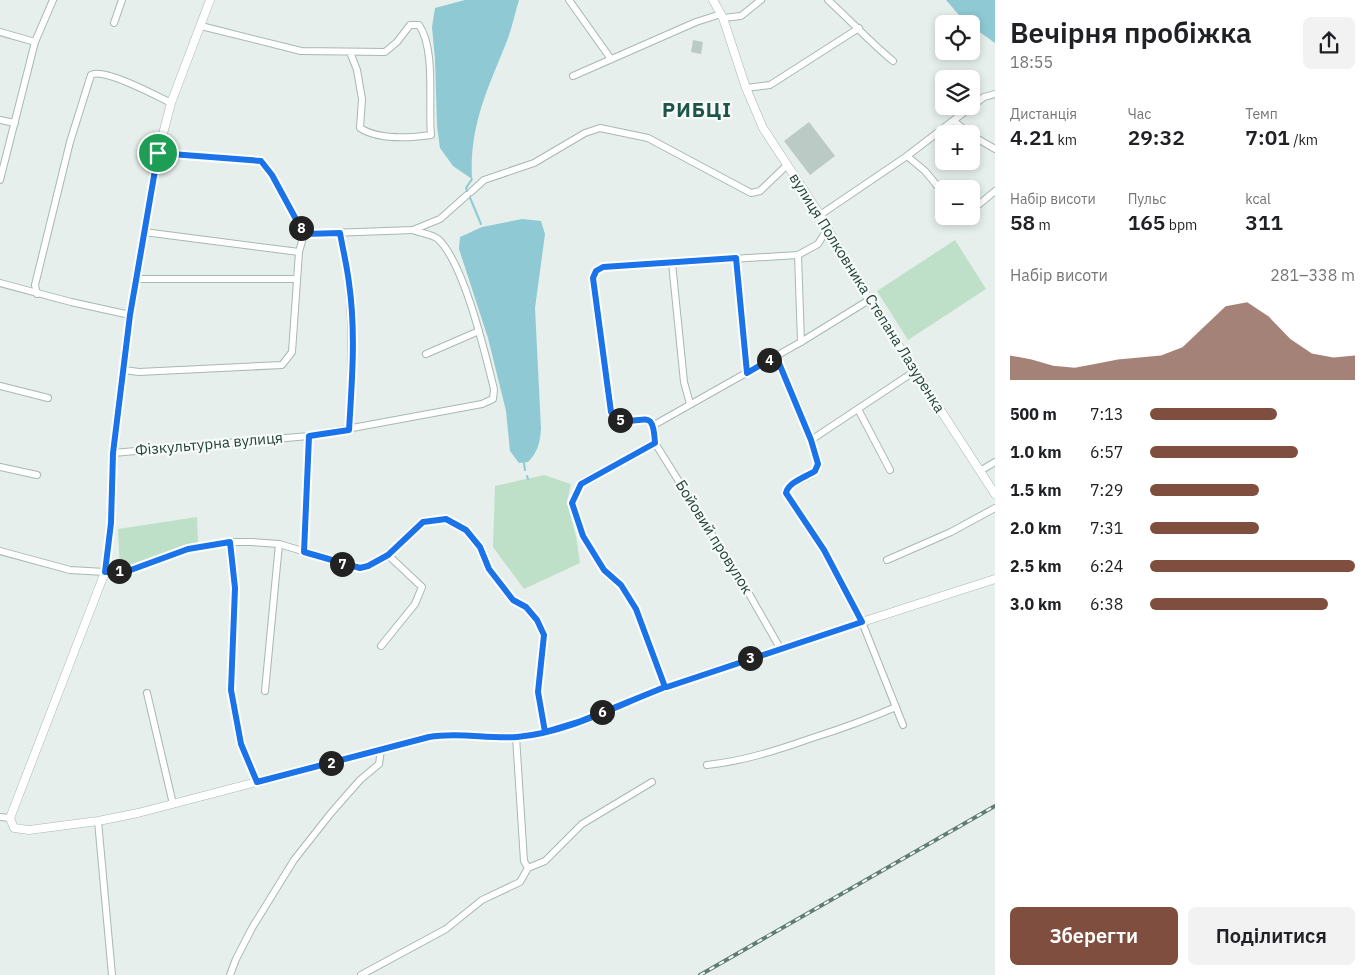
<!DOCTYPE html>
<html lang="uk">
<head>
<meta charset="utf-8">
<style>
	:root { --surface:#fff; --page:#f2f2f2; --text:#202124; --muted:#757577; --accent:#7f4e3f }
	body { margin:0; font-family:"IBM Plex Sans",sans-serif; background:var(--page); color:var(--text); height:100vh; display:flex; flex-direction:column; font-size:19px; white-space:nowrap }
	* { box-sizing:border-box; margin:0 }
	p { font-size:16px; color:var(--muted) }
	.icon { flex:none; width:28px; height:28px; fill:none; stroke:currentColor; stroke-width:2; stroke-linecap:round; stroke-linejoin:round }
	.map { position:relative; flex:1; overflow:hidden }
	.side { display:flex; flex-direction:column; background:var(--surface); width:375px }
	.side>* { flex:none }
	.controls { position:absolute; left:935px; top:15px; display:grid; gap:10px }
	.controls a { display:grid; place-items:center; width:45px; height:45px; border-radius:8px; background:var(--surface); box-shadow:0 2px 8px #0003; font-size:25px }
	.pin { position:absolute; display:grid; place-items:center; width:42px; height:42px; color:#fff; margin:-21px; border:2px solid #fff; border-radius:50%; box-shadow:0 1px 5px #0007 }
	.km { position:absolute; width:25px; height:25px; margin:-12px; border-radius:50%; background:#222; color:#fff; font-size:14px; line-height:25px; text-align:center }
	.round { display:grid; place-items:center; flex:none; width:52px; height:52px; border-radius:8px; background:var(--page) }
	.head { display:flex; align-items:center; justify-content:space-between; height:85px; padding:0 15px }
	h1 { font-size:28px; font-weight:600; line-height:38px }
	.figures { display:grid; grid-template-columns:repeat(3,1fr); gap:8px; height:85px; padding:5px 15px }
	.figures div { display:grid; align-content:center }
	.figures b { font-size:21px; font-weight:600 }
	.figures small { font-size:14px; font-weight:400 }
	.figures p { font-size:14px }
	.chart { height:140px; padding:10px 15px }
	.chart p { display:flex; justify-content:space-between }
	.chart svg { width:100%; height:90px; margin-top:5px; fill:var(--accent); opacity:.7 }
	.action { display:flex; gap:10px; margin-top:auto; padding:10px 15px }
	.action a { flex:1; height:58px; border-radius:8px; background:var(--accent); color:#fff; font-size:20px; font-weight:600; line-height:58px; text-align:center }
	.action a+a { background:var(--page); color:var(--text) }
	ul { padding:0 15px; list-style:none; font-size:16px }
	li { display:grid; grid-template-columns:80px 60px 1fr; align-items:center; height:38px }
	li i { height:12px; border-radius:6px; background:var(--accent) }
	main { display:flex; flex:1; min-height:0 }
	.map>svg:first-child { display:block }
</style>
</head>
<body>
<main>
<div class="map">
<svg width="995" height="975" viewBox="0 0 995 975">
	<rect width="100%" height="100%" fill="#e6efeb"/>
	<g fill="#bfe0c8">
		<polygon points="955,240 986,289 908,340 877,291"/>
		<polygon points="544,475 571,484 567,502 576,536 580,563 524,589 493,547 495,486"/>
		<polygon points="197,517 198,542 120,570 118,529"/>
	</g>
	<g fill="#8ec9d4">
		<path d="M465,0H519C515,13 512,28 507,41C488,88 469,126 472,179L453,166L440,148L437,126L435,59L432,27L435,8Z"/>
		<polygon points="946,0 995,0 995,43 971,26 971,24 965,22"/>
		<path d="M522,219L541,221L545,234L535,308L541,429C540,442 538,452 528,462L519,463L510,451L506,411L488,338L459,249L460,237L482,227Z"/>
	</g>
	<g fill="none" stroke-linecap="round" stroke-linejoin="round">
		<g stroke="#8ec9d4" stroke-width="2">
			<polyline points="472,179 466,188 481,224"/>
			<polyline points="524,463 525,470"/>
			<polyline points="527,476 528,479"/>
		</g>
	</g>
	<g fill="#bbcac4">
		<polygon points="693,40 703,42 701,54 691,52"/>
		<polygon points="809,122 835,156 810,175 784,141"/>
	</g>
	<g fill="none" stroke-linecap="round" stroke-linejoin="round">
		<defs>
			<g id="minor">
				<polyline points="569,0 611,59"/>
				<path d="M828,0C850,20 870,42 893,61"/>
				<polyline points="723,18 741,16 761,0"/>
				<polyline points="114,23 122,0"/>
				<path d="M201,26L301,51L385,52L397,42L410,25H419C436,49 428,105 431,135C410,138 379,140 360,128L362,99L357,70L350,52"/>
				<polyline points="0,32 35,42"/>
				<polyline points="573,76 696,22 721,14"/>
				<polyline points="746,88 770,85 859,28"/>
				<polyline points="0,120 15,123"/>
				<polyline points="954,121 970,134"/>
				<polyline points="971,135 995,149"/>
				<polyline points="158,153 261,161 272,175 304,234 413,230 440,219 467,195"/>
				<polyline points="907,156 925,171 944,194"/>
				<polyline points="0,180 35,42 53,0"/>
				<polyline points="471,192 484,180 534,163 585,133 600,128 648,138 751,193 760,191 786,166"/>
				<polyline points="971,211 995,191"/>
				<polyline points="820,215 907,156 984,97 995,94"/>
				<polyline points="144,232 299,252"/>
				<path d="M340,233C343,251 348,269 349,287C353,334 352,382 349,430"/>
				<polyline points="798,255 801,342"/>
				<polyline points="736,258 747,373"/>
				<polyline points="672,263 684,382 690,404"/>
				<polyline points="136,279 296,279"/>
				<polyline points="0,283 71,302 130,315"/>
				<path d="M37,294L35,285L70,142L91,75C103,67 157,96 171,103"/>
				<polyline points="426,354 479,331"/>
				<path d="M776,356C783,372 822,457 817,468C812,481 788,478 786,493L824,550L862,622L903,725"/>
				<polyline points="124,370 139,372 282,365 292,352 299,252 304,234"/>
				<polyline points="0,386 48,398"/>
				<polyline points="858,409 890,470"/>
				<polyline points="654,425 645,420 620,420 611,412 593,278 596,271 603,267 798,255 818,244 828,228"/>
				<polyline points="654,425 655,443 748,592 780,648"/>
				<polyline points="654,425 801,342 869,300"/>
				<polyline points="811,440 915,371"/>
				<polyline points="655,443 581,483 572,503 583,535 604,570 621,585 636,609 665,687"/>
				<path d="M113,453L309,436L482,404L493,399L494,389C485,353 464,263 438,239C432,234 420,233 413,230"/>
				<polyline points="0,467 37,475"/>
				<polyline points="980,471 995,462"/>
				<polyline points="230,542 235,588 231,691 241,744 257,782"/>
				<polyline points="0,551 70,570 105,572 128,571 188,549 230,542 251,542 279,544 360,568 368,566 388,555 423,522 446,519 466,530 480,547 489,569 513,600 526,607 537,620 544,635 538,692 545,732"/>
				<polyline points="304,552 309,436"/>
				<polyline points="887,560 951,532 995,508"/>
				<polyline points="381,646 415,604 422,587 388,555"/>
				<polyline points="265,691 279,544"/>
				<polyline points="147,693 173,804"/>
				<path d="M707,765C744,761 778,750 812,738C841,729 868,719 896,707"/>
				<polyline points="0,817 10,818"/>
				<polyline points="98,821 112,975"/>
				<polyline points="528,868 545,861 582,824 652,782"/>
				<polyline points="230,975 236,959 252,928 294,860 331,813 360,780 379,764 381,750"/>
				<polyline points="361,975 446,929 482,900 520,882 528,868 524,861 516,737"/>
			</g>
			<g id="tertiary">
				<path d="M210,0L171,103L158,153L130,315L113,453L111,523L105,572L10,818L14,828L29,830L98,821L138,813L429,737C464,732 499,741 535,735C582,726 625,701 670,686C778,649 886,614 995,579"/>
				<polyline points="713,0 723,18 746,88 763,128 820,215 869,300 995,494"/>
			</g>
		</defs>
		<use href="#minor" stroke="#a8b8b2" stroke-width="8"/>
		<use href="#tertiary" stroke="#a8b8b2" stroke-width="9"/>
		<use href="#minor" stroke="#fff" stroke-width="6"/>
		<use href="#tertiary" stroke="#fff" stroke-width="8"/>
		<defs>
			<polyline id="rail" points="700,975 995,806"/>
		</defs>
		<use href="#rail" stroke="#5f7d75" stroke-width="4"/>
		<use href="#rail" stroke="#f7fbf9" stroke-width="2" stroke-dasharray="5.5" stroke-linecap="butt"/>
	</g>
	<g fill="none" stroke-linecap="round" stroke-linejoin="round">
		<defs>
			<path id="route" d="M158,153L130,315L113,453L111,523L105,572L128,571L188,549L230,542L235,588L231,690L241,744L257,782L429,737C458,732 487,739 517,737C567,733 618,705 665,687H667L862,622L824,550L786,493C788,482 806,477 815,471L818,464L811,440L776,356L747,373L736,258L603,267L596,271L593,278L611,412L620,420C644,425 653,406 655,443L581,484L572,503L583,536L604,570L621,585L636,609L665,687L581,721L545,732L538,692L544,635L537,620L526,607L513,600L489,569L480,547L466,530L446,519L423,522L388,555L368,566L360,568L304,552L309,436L349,430C352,382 356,331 349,283C347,266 343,250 340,233L304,234L272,175L261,161L158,153"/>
		</defs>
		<use href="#route" stroke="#fff" stroke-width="10"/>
		<use href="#route" stroke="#1a73e8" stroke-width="6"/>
	</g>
	<g text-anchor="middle" stroke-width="4.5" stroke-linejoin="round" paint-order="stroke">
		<g font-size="15" fill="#24423a" stroke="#f7fbf9">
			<text transform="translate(867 293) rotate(58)" y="5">вулиця Полковника Степана Лазуренка</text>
			<text transform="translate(209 444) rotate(-5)" y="5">Фізкультурна вулиця</text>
			<text transform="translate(714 537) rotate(58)" y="5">Бойовий провулок</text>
		</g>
		<g font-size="20" font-weight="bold" letter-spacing="1" fill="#1f5548" stroke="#f7fbf9">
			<text x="697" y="117">РИБЦІ</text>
		</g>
	</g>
</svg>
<div class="controls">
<a><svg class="icon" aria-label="locate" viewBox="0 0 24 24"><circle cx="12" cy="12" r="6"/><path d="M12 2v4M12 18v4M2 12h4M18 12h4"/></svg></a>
<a><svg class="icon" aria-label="layers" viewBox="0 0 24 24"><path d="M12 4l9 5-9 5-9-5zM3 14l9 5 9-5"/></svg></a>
<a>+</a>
<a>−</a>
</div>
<div class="pin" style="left:158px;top:153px;background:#1e9e55"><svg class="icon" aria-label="arrive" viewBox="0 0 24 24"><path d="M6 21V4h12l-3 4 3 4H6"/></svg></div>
<b class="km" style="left:119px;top:571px">1</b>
<b class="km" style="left:331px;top:763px">2</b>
<b class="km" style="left:750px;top:658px">3</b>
<b class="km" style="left:769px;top:360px">4</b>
<b class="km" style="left:620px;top:420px">5</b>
<b class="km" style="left:602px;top:712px">6</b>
<b class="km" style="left:342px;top:564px">7</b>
<b class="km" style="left:301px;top:228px">8</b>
</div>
<section class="side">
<div class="head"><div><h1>Вечірня пробіжка</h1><p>18:55</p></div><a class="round"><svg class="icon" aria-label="share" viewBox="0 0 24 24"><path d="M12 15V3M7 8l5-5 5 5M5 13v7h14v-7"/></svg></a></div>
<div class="figures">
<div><p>Дистанція</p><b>4.21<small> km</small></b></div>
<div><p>Час</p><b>29:32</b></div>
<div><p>Темп</p><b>7:01<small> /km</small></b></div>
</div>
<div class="figures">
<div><p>Набір висоти</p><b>58<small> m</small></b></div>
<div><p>Пульс</p><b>165<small> bpm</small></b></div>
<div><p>kcal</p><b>311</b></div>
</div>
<div class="chart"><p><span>Набір висоти</span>281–338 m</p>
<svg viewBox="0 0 160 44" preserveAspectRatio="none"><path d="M0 44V32L10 34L20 37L30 38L40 36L50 34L60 33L70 32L80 28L90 18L100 8L110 6L120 13L130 24L140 31L150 33L160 32V44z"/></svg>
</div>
<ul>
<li><b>500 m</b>7:13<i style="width:62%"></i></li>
<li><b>1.0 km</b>6:57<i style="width:72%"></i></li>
<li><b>1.5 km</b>7:29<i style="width:53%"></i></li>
<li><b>2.0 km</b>7:31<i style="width:53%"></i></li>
<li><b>2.5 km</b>6:24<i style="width:100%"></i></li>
<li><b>3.0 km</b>6:38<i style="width:87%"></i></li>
</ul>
<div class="action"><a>Зберегти</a><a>Поділитися</a></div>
</section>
</main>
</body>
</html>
